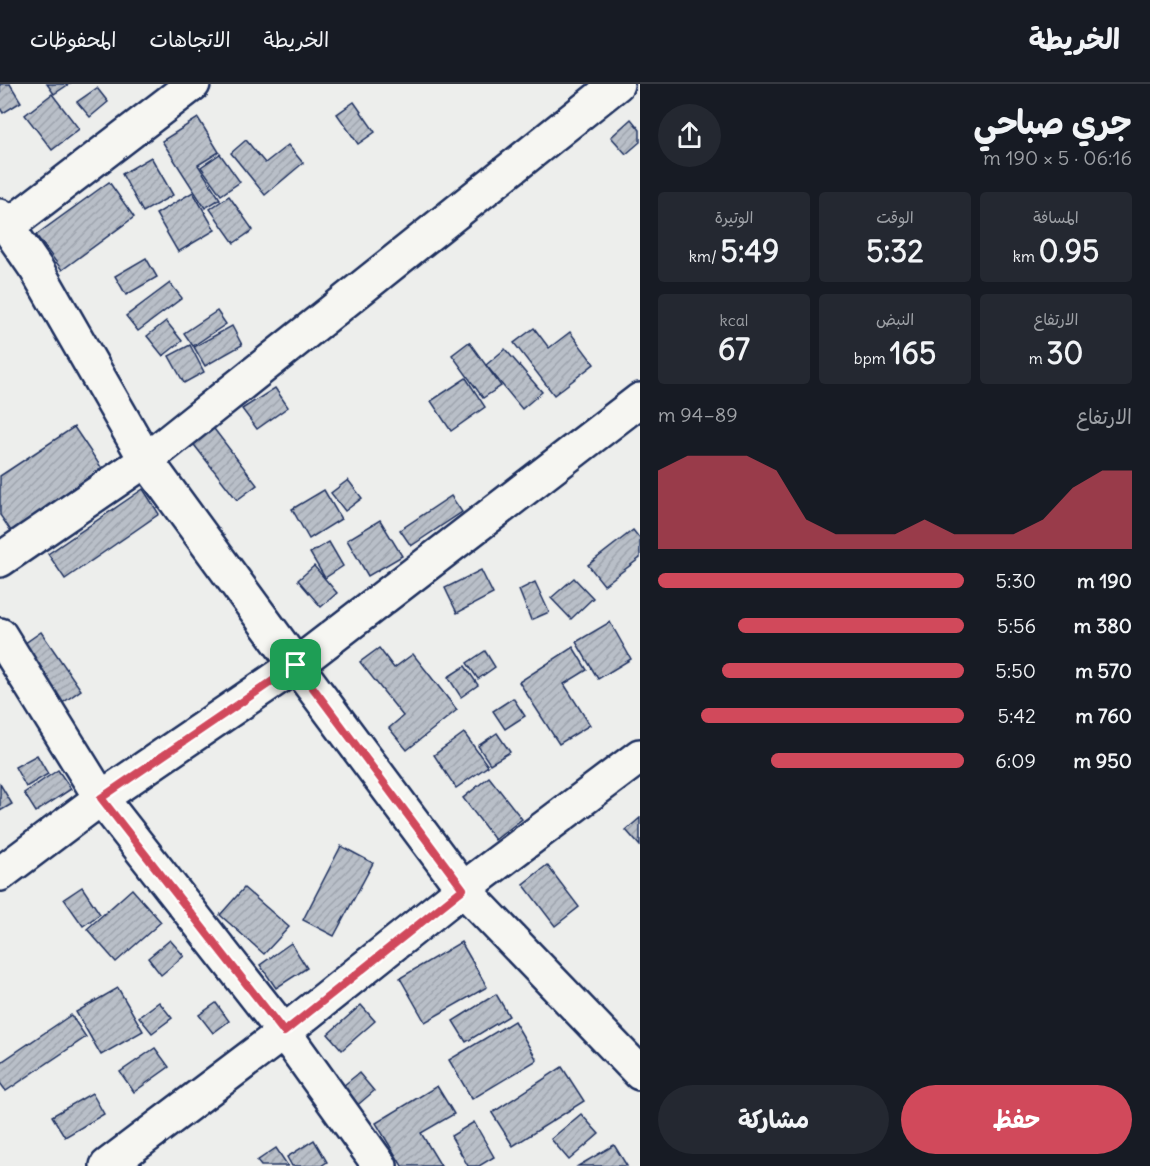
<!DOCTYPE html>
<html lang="ar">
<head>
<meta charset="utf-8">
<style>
	:root { --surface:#171b24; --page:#242831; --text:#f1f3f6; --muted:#9ea1a6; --line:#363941; --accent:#d1495b }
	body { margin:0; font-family:Delius,"Playpen Sans Arabic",sans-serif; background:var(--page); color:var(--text); direction:rtl; height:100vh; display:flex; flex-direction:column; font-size:22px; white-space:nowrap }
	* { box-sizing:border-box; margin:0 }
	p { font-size:20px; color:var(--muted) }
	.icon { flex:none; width:33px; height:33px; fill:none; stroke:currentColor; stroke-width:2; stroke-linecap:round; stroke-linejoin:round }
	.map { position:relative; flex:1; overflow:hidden; direction:ltr }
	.panel { display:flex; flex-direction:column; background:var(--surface); width:510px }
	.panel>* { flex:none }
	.pin { position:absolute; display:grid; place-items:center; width:51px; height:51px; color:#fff; margin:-26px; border-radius:12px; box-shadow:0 3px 9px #0006 }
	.round { display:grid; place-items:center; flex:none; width:63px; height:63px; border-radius:32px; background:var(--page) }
	.summary { display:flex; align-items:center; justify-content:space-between; height:102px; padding:0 18px }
	h1 { font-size:33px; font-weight:700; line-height:45px }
	.figures { display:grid; grid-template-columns:repeat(3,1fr); gap:9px; height:102px; padding:6px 18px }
	.figures div { display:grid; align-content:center; border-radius:6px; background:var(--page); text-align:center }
	.figures b { font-size:30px; font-weight:700 }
	.figures small { font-size:16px; font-weight:400 }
	.figures p { font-size:16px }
	.chart { height:168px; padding:12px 18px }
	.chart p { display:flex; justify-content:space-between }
	.chart svg { width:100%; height:108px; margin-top:6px; fill:var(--accent); opacity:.7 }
	.action { display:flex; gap:12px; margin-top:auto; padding:12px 18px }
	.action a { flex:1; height:69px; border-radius:36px; background:var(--accent); color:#fff; font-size:24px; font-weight:700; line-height:69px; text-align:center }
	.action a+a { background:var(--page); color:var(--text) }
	ul { padding:0 18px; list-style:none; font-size:20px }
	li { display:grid; grid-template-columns:96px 72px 1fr; align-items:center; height:45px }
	li i { height:15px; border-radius:8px; background:var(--accent) }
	header { display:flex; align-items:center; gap:36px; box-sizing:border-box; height:84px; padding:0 30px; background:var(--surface); border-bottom:2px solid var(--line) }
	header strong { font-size:28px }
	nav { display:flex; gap:33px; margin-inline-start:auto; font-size:21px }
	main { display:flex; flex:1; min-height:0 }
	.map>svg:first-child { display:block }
</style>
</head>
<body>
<header>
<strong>الخريطة</strong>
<nav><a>الخريطة</a><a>الاتجاهات</a><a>المحفوظات</a></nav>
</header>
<main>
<section class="panel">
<div class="summary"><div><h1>جري صباحي</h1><p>06:16 · 5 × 190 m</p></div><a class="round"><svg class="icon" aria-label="share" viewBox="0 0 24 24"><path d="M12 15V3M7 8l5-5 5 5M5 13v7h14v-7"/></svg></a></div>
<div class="figures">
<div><p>المسافة</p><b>0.95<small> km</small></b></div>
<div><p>الوقت</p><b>5:32</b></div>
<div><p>الوتيرة</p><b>5:49<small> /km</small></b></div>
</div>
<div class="figures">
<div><p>الارتفاع</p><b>30<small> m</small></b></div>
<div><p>النبض</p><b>165<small> bpm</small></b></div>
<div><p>kcal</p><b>67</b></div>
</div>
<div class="chart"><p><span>الارتفاع</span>89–94 m</p>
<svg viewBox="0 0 160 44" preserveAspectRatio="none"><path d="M0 44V12L10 6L20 6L30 6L40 12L50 32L60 38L70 38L80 38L90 32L100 38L110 38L120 38L130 32L140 19L150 12L160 12V44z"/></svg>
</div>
<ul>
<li><b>190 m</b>5:30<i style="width:100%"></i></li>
<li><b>380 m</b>5:56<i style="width:74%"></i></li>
<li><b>570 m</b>5:50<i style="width:79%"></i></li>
<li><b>760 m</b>5:42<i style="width:86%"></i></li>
<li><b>950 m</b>6:09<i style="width:63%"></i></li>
</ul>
<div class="action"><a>حفظ</a><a>مشاركة</a></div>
</section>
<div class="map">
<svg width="640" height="1082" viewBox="0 0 640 1082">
	<defs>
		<pattern id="building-hatch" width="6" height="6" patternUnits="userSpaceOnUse" patternTransform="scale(1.5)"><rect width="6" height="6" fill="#b9bfc8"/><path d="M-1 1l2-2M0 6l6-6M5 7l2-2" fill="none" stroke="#9ea4ae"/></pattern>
	</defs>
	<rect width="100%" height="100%" fill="#edeeec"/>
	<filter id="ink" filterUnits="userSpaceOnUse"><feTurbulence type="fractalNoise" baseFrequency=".0167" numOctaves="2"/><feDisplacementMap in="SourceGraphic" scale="12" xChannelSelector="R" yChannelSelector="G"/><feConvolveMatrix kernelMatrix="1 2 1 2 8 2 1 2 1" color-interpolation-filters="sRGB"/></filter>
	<g filter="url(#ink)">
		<g fill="url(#building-hatch)" stroke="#1b2f5e" stroke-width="1.5">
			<polygon points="0,0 10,0 21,18 3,29 0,24"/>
			<polygon points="47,0 69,0 54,10"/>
			<polygon points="97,4 108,18 90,33 77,18"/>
			<polygon points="52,10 79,45 52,66 25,31"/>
			<polygon points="354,18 375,48 358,60 337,30"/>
			<polygon points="198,34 219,68 198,81 220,115 205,124 162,57"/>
			<polygon points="631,35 640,46 640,58 626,70 611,53"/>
			<polygon points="246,56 265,79 288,61 303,79 265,111 231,69"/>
			<polygon points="220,70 240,98 221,111 201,83"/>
			<polygon points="151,73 173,111 143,128 122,90"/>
			<polygon points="109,98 134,133 62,186 36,151"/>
			<polygon points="193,108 215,146 178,168 156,130"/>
			<polygon points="229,112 253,146 234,159 210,125"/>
			<polygon points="146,174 157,193 126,211 115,192"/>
			<polygon points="170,199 182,214 138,247 126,232"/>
			<polygon points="217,227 226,240 193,262 184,249"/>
			<polygon points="166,237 182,257 163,272 147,252"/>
			<polygon points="232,242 242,261 205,282 194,263"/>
			<polygon points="534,244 549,264 570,248 594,280 554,311 514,259"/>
			<polygon points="469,258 501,302 483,314 452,271"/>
			<polygon points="190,261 204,288 184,299 169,272"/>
			<polygon points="505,265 542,308 522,325 486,281"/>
			<polygon points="466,294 485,323 451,347 431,317"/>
			<polygon points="275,304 288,323 257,345 242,325"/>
			<polygon points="208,337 257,401 237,416 188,353"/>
			<polygon points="74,343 103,386 11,447 0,431 0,392"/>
			<polygon points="348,396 362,414 345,427 331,409"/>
			<polygon points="143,405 159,430 65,495 48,470"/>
			<polygon points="324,406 341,435 309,455 292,425"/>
			<polygon points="451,412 462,428 411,462 400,446"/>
			<polygon points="380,436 402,472 368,492 347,456"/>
			<polygon points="633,446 640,455 640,474 604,501 588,481"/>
			<polygon points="329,458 343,482 325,494 310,469"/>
			<polygon points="314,482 337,509 321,523 298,496"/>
			<polygon points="481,486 493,510 457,529 445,504"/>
			<polygon points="574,494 593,514 571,535 551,514"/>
			<polygon points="535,498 549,528 531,536 519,506"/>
			<polygon points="610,538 631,575 598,595 576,558"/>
			<polygon points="41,548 81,606 61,620 21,562"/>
			<polygon points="573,563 587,586 564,600 590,641 559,660 519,598"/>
			<polygon points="379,564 394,584 413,570 457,626 407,666 389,644 403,632 360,578"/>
			<polygon points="485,567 495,583 478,595 467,579"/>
			<polygon points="465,582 478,601 461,613 448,593"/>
			<polygon points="513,614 525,632 505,645 493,627"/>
			<polygon points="464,649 488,682 456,704 434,671"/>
			<polygon points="497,649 510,668 490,680 478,662"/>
			<polygon points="37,671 48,690 26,703 15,683"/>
			<polygon points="58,686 71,705 36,728 24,709"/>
			<polygon points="489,693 522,735 495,756 463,714"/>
			<polygon points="0,700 12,720 0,727"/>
			<polygon points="640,734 640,762 626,746"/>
			<polygon points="341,762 373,779 334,852 303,836"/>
			<polygon points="547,781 579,823 555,842 523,800"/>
			<polygon points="82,803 100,830 83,842 64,815"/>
			<polygon points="244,804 289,843 264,870 220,831"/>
			<polygon points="132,805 161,838 116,878 87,845"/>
			<polygon points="170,856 184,872 161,891 148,874"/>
			<polygon points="461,858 487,903 425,938 400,894"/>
			<polygon points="291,859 307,884 276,904 260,881"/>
			<polygon points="118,904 143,947 101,971 76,928"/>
			<polygon points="496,910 509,932 466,958 453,937"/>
			<polygon points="159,918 172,934 152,949 139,933"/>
			<polygon points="216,919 229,937 213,949 199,931"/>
			<polygon points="361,921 375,937 342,966 328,950"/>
			<polygon points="71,931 86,953 6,1007 0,999 0,979"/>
			<polygon points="514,937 537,976 472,1015 449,976"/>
			<polygon points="155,964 169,983 134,1008 120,988"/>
			<polygon points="562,983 584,1017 513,1062 492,1029"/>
			<polygon points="359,989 374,1007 353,1025 338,1006"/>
			<polygon points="437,1002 454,1030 421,1049 441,1082 402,1082 376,1039"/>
			<polygon points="92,1009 104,1030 65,1053 52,1032"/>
			<polygon points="581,1030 599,1050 569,1076 551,1055"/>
			<polygon points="474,1038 494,1073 479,1082 468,1082 451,1052"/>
			<polygon points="314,1056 327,1078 321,1082 292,1082 287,1073"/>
			<polygon points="614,1061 627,1082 578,1082"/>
			<polygon points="276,1064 288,1082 261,1082 257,1077"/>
		</g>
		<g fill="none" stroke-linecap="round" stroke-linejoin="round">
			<defs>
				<g id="minor">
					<polyline points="8,142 193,0"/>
					<polyline points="0,476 146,376 617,0"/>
					<polyline points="0,551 101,714 284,948 380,1082"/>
					<polyline points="0,790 101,714 296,581 640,316"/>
					<polyline points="107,1082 284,948 463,805 640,672"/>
				</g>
				<polyline id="major" points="0,132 37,186 146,376 296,581 463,805 640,989"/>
			</defs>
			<use href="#minor" stroke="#1b2f5e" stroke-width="38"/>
			<use href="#major" stroke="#1b2f5e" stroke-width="38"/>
			<use href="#minor" stroke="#f6f6f2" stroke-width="33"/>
			<use href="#major" stroke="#f6f6f2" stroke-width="33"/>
		</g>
	</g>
	<g fill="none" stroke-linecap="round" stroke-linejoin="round" filter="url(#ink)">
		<defs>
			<polygon id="route" points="296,581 463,805 284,948 101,714"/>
		</defs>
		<use href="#route" stroke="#fff" stroke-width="12"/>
		<use href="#route" stroke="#d1495b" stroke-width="8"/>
	</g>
</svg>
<div class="pin" style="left:296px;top:581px;background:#1e9e55"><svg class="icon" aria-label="arrive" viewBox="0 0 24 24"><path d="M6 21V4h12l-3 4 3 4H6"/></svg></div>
</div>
</main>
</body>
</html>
